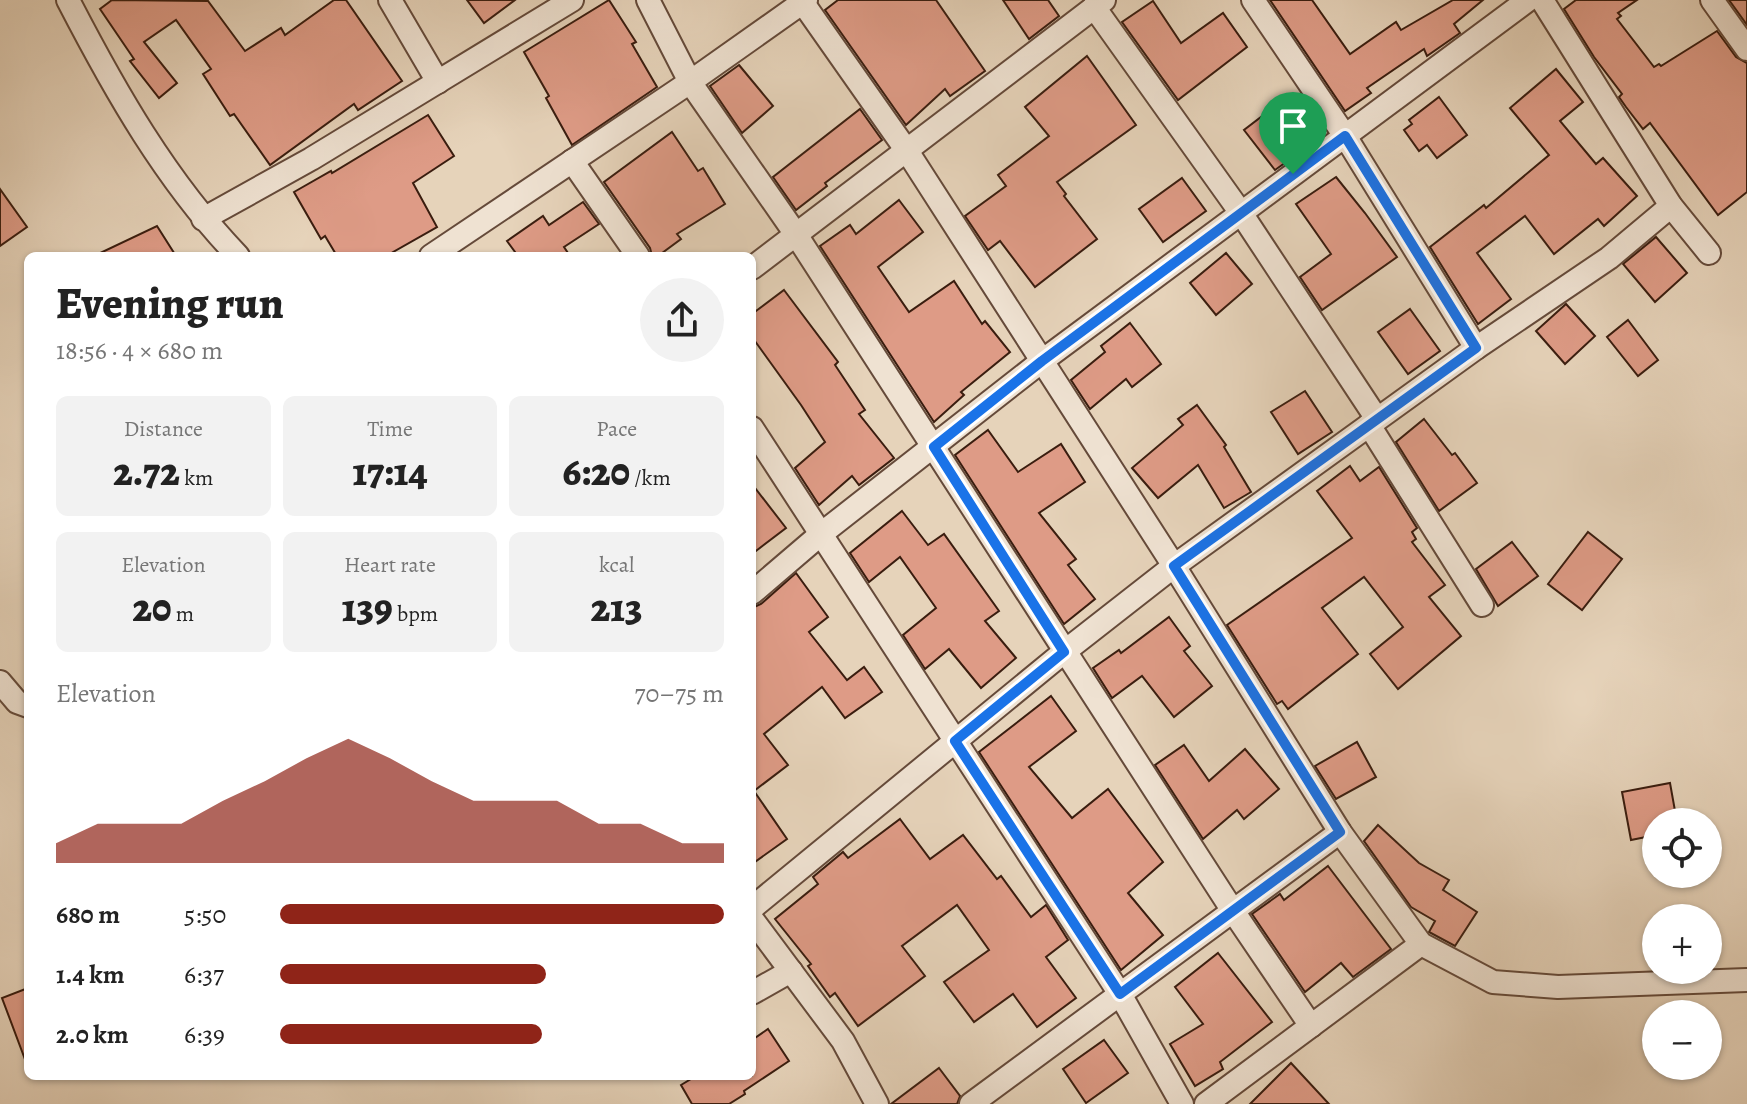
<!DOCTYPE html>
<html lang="en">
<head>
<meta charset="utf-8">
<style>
	:root { --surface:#fff; --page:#f2f2f2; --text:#222; --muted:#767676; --accent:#8f2418 }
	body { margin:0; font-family:Alegreya,serif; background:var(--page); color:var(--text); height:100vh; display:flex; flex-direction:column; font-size:30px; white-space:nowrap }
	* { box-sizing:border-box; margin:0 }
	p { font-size:26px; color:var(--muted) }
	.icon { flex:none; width:44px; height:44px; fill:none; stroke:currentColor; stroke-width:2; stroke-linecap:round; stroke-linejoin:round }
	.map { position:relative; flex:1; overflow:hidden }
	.sheet { position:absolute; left:24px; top:252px; width:732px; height:828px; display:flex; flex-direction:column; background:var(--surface); border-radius:12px; box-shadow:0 2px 6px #0004 }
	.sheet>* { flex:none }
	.tools { position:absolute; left:1642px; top:808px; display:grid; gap:16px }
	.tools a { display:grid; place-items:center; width:80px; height:80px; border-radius:50%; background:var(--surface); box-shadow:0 2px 6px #0004; font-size:40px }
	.pin { position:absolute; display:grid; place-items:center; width:68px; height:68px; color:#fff; margin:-82px -34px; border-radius:50% 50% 50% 0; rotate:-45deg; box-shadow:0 0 8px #0007 }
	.pin .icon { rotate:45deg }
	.round { display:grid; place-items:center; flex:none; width:84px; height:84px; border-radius:42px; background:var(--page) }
	.head { display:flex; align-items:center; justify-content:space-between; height:136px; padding:0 32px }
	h1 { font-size:44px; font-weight:800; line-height:60px }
	.metrics { display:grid; grid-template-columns:repeat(3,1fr); gap:12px; height:136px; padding:8px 32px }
	.metrics div { display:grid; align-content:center; border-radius:12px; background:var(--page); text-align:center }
	.metrics b { font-size:40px; font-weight:800 }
	.metrics small { font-size:22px; font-weight:400 }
	.metrics p { font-size:22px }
	.chart { height:224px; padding:16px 32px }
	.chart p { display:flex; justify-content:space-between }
	.chart svg { width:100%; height:144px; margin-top:8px; fill:var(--accent); opacity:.7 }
	ul { padding:0 32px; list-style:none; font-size:26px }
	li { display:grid; grid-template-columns:128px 96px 1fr; align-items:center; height:60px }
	li i { height:20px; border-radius:10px; background:var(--accent) }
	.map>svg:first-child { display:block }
</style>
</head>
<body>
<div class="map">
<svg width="1747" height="1104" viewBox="0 0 1747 1104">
	<rect width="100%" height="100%" fill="#e6d3ba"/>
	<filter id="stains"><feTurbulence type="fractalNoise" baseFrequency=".0025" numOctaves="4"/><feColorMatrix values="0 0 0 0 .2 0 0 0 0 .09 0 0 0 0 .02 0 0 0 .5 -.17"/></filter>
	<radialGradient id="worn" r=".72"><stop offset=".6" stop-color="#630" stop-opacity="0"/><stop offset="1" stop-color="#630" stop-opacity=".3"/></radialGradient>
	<g fill="#de9b86" stroke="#3a1d0f" stroke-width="2">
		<polygon points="112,0 208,1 245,51 281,28 285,35 334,0 346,0 402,81 358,110 354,104 270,165 234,114 230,116 203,74 211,69 176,20 144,42 177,83 159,98 130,61 134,59 100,9"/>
		<polygon points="467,0 515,0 484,23"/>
		<polygon points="609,0 636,42 632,44 657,87 572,145 546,98 549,96 524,52"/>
		<polygon points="838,0 936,0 985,71 950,96 945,89 906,125 825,10"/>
		<polygon points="1003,0 1048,0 1059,16 1029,39"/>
		<polygon points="1270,0 1312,0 1350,54 1396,22 1401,30 1453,0 1483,0 1454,24 1460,33 1427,56 1424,49 1367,88 1371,93 1345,111"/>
		<polygon points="1576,0 1637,0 1618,13 1621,16 1617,19 1654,67 1659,64 1661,66 1717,31 1736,57 1747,63 1747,192 1718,215 1650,123 1643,129 1626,107 1619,97 1622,94 1594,57 1564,9"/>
		<polygon points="1729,0 1747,0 1747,25"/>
		<polygon points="1153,1 1181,43 1223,13 1247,47 1178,100 1122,22"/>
		<polygon points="1087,56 1136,125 1057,182 1066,194 1064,196 1097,239 1035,287 1000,241 988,250 965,216 1006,186 998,175 1049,136 1025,107"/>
		<polygon points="739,65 773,106 742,133 710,86"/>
		<polygon points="1556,69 1583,102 1560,121 1596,164 1603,158 1637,196 1604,226 1598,219 1554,254 1525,216 1477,253 1511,299 1478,324 1430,247 1484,205 1486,208 1549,155 1510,108"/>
		<polygon points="1439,97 1467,135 1437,158 1427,145 1419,151 1404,130 1412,124 1409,120"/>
		<polygon points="1278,104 1310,145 1275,170 1244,130"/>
		<polygon points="860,109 882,140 825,183 827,186 796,210 773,177"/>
		<polygon points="428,115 454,156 413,183 437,227 386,256 337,256 325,236 321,239 294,192 331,171 332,173"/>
		<polygon points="672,132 698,171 703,168 725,204 677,234 681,239 658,256 652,256 650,248 604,182"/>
		<polygon points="1336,177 1365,213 1397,257 1322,310 1300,277 1331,254 1296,204"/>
		<polygon points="1182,178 1206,211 1163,242 1139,209"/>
		<polygon points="0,189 27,227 0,246"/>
		<polygon points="899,200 923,232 878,267 909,312 954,281 982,324 985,321 1010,352 961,392 964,395 934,422 820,246 850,225 856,234"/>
		<polygon points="583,202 599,224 564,247 570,256 518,256 507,241 543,216 549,225"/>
		<polygon points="157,226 176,256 94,256"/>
		<polygon points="1656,237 1687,273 1655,302 1623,264"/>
		<polygon points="1226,253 1252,284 1216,315 1190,283"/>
		<polygon points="784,290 838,362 835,365 865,410 859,414 894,458 859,485 852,476 819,505 795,468 825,442 801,405 752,337 752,314"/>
		<polygon points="1566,304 1595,336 1565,364 1536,331"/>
		<polygon points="1410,309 1440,351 1408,374 1378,332"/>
		<polygon points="1628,320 1658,360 1638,376 1607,337"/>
		<polygon points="1130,323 1161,364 1132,387 1126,379 1090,409 1071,380 1105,352 1101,346"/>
		<polygon points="1305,391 1332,432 1298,454 1271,412"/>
		<polygon points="1197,405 1226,445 1224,447 1251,492 1224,508 1198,465 1158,498 1132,468 1183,425 1178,419"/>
		<polygon points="1424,419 1452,455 1455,453 1477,483 1439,511 1396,442"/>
		<polygon points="988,430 1018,472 1061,444 1085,482 1039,513 1076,559 1068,565 1095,599 1064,624 955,455"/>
		<polygon points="1350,466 1360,481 1379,467 1417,528 1412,532 1416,539 1412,542 1445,585 1429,597 1461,636 1398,689 1370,654 1403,627 1364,577 1322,608 1358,654 1288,709 1282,701 1277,704 1227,625 1352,538 1317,491"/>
		<polygon points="752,484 786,528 752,554"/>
		<polygon points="902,511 928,545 944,534 999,611 985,621 1016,658 981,688 949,649 925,669 903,635 936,608 900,557 869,582 850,553"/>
		<polygon points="1588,532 1622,559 1582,610 1548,584"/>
		<polygon points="1512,542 1538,576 1498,606 1476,569"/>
		<polygon points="796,573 828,617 809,632 847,680 864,667 882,692 845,718 822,687 764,734 788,765 754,791 787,839 752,864 752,608 761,604"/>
		<polygon points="1169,617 1190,646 1184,651 1212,686 1174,717 1142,676 1112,698 1093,668 1119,650 1121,653"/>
		<polygon points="1051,696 1076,731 1029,767 1072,818 1108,789 1163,862 1128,893 1163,935 1121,970 979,752"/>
		<polygon points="1357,742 1376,777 1336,799 1315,766"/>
		<polygon points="1184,745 1209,781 1245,749 1279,789 1244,819 1237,810 1203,839 1155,765"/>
		<polygon points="1670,783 1677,822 1656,822 1656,835 1631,840 1622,792"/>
		<polygon points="900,819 930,859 963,835 997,879 1001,876 1031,917 1046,905 1068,940 1046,957 1076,998 1037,1027 1013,994 974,1022 944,982 989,950 957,905 902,946 925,976 858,1026 835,993 830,997 808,966 811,964 775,919 818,884 813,877 843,852 848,858"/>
		<polygon points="1378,825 1419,863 1449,880 1443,890 1477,912 1455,946 1429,932 1435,921 1411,907 1364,841"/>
		<polygon points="1328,866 1391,949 1353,977 1341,963 1305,992 1252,914 1280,894 1284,900"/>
		<polygon points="1218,953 1272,1022 1220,1062 1223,1069 1195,1086 1170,1044 1203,1024 1175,987"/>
		<polygon points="28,988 28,1062 26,1062 2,998"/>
		<polygon points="768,1029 789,1061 744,1091 745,1094 729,1104 692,1104 681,1085 696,1076 752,1076 752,1040"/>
		<polygon points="1104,1040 1128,1073 1086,1103 1063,1069"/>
		<polygon points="1291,1063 1329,1104 1250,1104"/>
		<polygon points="939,1068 960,1096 957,1104 891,1104"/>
	</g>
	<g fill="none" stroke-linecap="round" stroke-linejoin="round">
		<defs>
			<g id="minor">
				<path d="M68,0C115,91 166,181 238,256"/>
				<polyline points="390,0 438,82"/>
				<polyline points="648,0 690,82 795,233 1233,911 1311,1026"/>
				<polyline points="1253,0 1345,136 1476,348"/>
				<polyline points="1542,0 1671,206 1709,253"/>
				<polyline points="1712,0 1747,49"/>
				<polyline points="803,3 907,151 1174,566 1340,832 1421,944 1493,982 1558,987 1747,980"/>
				<polyline points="1094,7 1241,213 1377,419"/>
				<polyline points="572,161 638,256"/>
				<polyline points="203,219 311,159 572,0"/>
				<polyline points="431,256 690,82 806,0"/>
				<polyline points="752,268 1104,0"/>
				<polyline points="1369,425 1482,605"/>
				<polyline points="752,428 1120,994 1182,1104"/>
				<polyline points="752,593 821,534 1042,361 1528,0"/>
				<polyline points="0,682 17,702 28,706"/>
				<polyline points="752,908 1064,652 1174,566 1476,348 1609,258 1671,206"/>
				<polyline points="752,919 843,1041 877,1104"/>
				<polyline points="752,993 791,971"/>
				<polyline points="971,1104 1340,832"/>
				<polyline points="1206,1104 1421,944"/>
			</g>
		</defs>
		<use href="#minor" stroke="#654a3a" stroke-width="26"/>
		<use href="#minor" stroke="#efe2d2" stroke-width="22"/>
	</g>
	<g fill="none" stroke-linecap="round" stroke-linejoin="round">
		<defs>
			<polygon id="route" points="1345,136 1476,348 1174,566 1340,832 1120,994 955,741 1064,652 934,447 1042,361"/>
		</defs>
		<use href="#route" stroke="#fff" stroke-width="16"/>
		<use href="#route" stroke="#1a73e8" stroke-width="10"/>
	</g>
	<rect width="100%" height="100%" filter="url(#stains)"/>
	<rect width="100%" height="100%" fill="url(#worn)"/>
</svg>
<div class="tools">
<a><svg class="icon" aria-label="locate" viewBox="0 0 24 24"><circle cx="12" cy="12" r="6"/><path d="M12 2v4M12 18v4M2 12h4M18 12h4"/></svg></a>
<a>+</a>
<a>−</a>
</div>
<div class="pin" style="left:1293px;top:174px;background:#1e9e55"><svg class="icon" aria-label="arrive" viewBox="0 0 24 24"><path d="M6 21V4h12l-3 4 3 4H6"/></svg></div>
<section class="sheet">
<div class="head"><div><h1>Evening run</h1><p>18:56 · 4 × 680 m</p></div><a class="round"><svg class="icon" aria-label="share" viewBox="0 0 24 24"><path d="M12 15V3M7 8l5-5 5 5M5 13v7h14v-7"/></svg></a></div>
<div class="metrics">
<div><p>Distance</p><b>2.72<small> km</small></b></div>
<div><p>Time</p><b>17:14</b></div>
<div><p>Pace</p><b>6:20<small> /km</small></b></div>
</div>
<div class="metrics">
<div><p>Elevation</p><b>20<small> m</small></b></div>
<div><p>Heart rate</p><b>139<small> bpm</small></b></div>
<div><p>kcal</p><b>213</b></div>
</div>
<div class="chart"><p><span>Elevation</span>70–75 m</p>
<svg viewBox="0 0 160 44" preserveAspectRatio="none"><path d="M0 44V38L10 32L20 32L30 32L40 25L50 19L60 12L70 6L80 12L90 19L100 25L110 25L120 25L130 32L140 32L150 38L160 38V44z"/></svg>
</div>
<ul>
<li><b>680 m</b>5:50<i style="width:100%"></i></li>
<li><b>1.4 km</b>6:37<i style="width:60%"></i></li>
<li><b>2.0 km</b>6:39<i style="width:59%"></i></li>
</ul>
</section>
</div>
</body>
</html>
